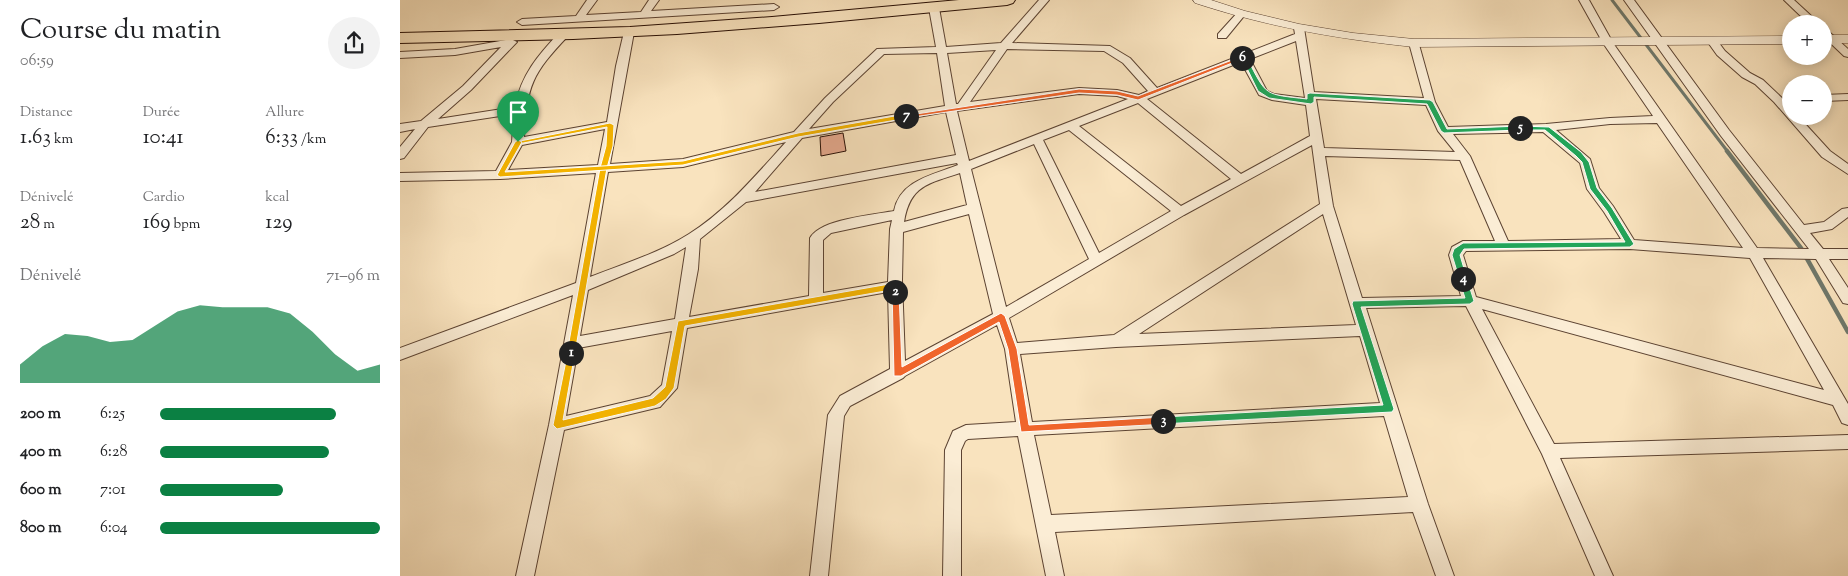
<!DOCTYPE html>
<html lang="fr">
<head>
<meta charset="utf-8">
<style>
	:root { --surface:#fff; --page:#f2f2f2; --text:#202124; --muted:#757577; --accent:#0b8043 }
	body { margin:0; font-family:"Sorts Mill Goudy",serif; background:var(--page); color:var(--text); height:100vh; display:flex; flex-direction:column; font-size:19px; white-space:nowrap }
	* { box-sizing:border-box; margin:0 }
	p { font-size:16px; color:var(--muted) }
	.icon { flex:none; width:28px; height:28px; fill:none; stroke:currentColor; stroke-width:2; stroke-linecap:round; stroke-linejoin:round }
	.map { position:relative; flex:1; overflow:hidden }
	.side { display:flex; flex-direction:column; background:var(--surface); width:400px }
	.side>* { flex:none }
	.controls { position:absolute; left:1382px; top:15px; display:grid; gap:10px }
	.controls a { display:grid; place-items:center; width:50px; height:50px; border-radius:50%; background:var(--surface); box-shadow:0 2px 12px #0003; font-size:25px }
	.pin { position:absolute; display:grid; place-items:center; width:42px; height:42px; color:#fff; margin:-51px -21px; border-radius:50% 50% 50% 0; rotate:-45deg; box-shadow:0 0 5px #0007 }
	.pin .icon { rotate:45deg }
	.km { position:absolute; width:25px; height:25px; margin:-12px; border-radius:50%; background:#222; color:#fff; font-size:14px; line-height:25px; text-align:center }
	.round { display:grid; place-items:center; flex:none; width:52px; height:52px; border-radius:26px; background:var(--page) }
	.head { display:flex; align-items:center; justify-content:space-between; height:85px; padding:0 20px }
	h1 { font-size:28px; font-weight:600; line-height:38px }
	.stats { display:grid; grid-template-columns:repeat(3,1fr); gap:8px; height:85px; padding:5px 20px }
	.stats div { display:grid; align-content:center }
	.stats b { font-size:21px; font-weight:600 }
	.stats small { font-size:14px; font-weight:400 }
	.stats p { font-size:14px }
	.chart { height:140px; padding:10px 20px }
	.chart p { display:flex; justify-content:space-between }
	.chart svg { width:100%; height:90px; margin-top:5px; fill:var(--accent); opacity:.7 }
	ul { padding:0 20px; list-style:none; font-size:16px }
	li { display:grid; grid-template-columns:80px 60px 1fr; align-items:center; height:38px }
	li i { height:12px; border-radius:6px; background:var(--accent) }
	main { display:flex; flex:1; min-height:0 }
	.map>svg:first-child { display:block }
</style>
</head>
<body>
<main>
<section class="side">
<div class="head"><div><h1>Course du matin</h1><p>06:59</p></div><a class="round"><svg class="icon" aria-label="share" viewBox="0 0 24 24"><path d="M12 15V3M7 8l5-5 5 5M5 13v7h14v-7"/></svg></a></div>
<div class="stats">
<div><p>Distance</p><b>1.63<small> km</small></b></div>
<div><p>Durée</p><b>10:41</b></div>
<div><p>Allure</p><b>6:33<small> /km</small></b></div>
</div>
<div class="stats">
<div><p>Dénivelé</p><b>28<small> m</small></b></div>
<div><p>Cardio</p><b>169<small> bpm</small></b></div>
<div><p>kcal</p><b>129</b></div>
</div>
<div class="chart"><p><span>Dénivelé</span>71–96 m</p>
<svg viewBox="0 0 160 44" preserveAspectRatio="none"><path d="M0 44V35L10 26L20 20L30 21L40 24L50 23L60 16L70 9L80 6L90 7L100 7L110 7L120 10L130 19L140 30L150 38L160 35V44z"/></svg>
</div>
<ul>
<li><b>200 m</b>6:25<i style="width:80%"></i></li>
<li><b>400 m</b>6:28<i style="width:77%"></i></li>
<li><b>600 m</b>7:01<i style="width:56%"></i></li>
<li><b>800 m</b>6:04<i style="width:100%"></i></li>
</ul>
</section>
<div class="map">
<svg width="1448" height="576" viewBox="0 0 1448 576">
	<rect width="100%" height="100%" fill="#f9e3be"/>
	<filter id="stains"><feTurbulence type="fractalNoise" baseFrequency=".004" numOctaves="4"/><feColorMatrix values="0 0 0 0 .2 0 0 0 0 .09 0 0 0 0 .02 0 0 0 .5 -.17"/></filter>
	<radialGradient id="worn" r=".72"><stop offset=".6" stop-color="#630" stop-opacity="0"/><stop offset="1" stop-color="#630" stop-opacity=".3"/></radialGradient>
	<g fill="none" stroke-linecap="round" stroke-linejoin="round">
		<polyline stroke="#6f786b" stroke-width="3" points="1212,0 1328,152"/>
		<polyline stroke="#6f786b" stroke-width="4.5" points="1327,151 1401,248 1448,332"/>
	</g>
	<polygon fill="#e5a98e" stroke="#280e04" points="443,133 446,151 421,156 420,137"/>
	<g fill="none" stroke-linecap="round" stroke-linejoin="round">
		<defs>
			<g id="minor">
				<polygon points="187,0 197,0 186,15 241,12 249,0 259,0 251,11 374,4 379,7 374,10 122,25 117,22 122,19 176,16"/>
				<path d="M639,0H649L612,43L710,46L730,58L757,88L895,34L894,28L899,25L904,28L914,92L1024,98L1009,43L1010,41H1018L1035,102L1048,127L1146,124L1210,118L1253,116L1203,43L1179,0H1189L1213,43L1357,248L1409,249L1321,136L1224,0H1234L1329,130L1404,225L1424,222L1442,209L1448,208V217L1432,229L1410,233L1423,249H1448V259H1429L1448,288V304L1443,303L1416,259L1363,258L1448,404V425L1442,423L1433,405L1082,309L1154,444L1448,435V449L1160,458L1213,576H1195L1142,454L1066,306L966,308L1028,504L1054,576H1036L1013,512L655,532L664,576H646L618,436L568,439L565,441L561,450V576H543L545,450L553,431L566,425L616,422L605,349L597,325L505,376L503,378L450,406L444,416L428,576H410L428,415L440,396L490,369L488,292L287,328L277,388L260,407L164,430L134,576H116L149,425L173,295L0,360V348L176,283L196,173L100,179L0,181V173L96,171L112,142L114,114L28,127L4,158L0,159V147L15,129L0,132V124L21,121L63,86L101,47L55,55L0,58V52L55,49L111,39L117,42L71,90L38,119L115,107C121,75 138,55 160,32H168V36C132,74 127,85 124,137L207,122L216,66L224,32L229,29L232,30L234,32L210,164L283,159L394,132L425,98L477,49L536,47L529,8L531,6L534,5L539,8L546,47L601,43ZM896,41L905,98L874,94L867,91L850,59ZM607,49L704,51L723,63L748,91L739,95L717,90L679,88L570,102ZM596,50L558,104H556L547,53ZM537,53L545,106L409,129L433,102L484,54ZM841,62L859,95L872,100L906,105L910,136L841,174L747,99ZM679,94L717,96L728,99L569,161L557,111ZM916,99L1026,105L1038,131L1055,152L924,148ZM738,103L831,179L781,206L679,126ZM546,112L556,155L355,192L402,138ZM1257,123L1343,248L1234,240L1213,206L1199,188L1190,159L1156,130L1210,124ZM205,129L198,165L108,170L122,145ZM669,130L771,211L699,253L643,140ZM1143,132L1180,163L1187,189L1204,212L1221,239L1108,241L1070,156L1053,134ZM386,142C356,175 327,210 289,234C259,253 223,264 190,277L208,172L283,167ZM634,144L689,259L606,307L571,169ZM912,145L920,204L714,335L617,343L609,318L784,215ZM925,156L1060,160L1095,241H1063L1052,247L1049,255L1061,296L962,298L933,206ZM557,163L558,165C533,175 500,180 494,211C472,215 421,219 410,238L409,296L289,317L298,269L300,239L346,202ZM560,173L567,205L504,222C510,185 528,184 560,173ZM569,214L593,314L505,361L502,280L503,232ZM923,214L956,325L739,334ZM492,220L490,229L488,282L423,293V240L431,233ZM286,247L275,319L180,336L188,290L274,254ZM1230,249L1350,258L1424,390L1076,297L1063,255L1066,251ZM272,331L262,385L250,396L166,416L178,348ZM960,336L980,403L632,422L620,354L716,347ZM984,416L1008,497L651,515L634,435Z"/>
				<polygon points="1384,0 1394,0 1420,24 1409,24"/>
				<polygon points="841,11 846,14 844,16 826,38 818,38 818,34 838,12"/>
				<polygon points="1424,29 1427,30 1448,49 1448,57 1444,56 1424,37"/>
				<polygon points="1312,38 1316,39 1325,51 1350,73 1363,80 1382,98 1391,109 1391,116 1398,116 1430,151 1448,164 1448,174 1422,157 1374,102 1355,84 1342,77 1317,55 1307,41"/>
				<polygon points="1448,94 1448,100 1424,101 1424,95"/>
			</g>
			<g id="tertiary">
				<path d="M793,0H811L845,11L899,24L953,33L1014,39L1391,36V44L1014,47C938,39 868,27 795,3Z"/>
				<rect x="1424" y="35" width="24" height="8"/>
			</g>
			<polygon id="trunk" points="559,0 615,0 613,3 607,5 419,23 277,34 173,39 0,43 0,33 230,27 372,17"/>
		</defs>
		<use href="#minor" stroke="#5c4332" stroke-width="2"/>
		<use href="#tertiary" stroke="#5c4332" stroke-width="1"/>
		<use href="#trunk" stroke="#280e04" stroke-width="2"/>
		<use href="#minor" fill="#fbedd5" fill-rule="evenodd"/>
		<use href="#tertiary" fill="#fbedd5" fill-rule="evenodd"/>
		<use href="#trunk" fill="#f9e3be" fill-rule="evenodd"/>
	</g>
	<polygon fill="#f5b400" stroke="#fff" points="210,123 214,125 213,146 207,168 175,353 171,357 167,353 200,168 206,146 207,127 118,144 115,142"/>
	<polygon fill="#f5b400" stroke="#fff" points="495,283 499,286 499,292 495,295 492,294 491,290 285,326 274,388 266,399 255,406 157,429 153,425 168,351 171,350 175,353 163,420 253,398 265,387 278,321"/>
	<polygon fill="#f0652b" stroke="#fff" points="492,289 495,289 499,292 502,367 601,313 605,316 617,349 629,425 763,417 768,421 767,424 621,432 608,349 599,322 501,376 494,376"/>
	<polygon fill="#22a559" stroke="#fff" points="1063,276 1067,279 1074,301 1070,304 961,307 994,409 992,412 760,424 759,421 763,417 983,405 952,304 953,301 1065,298 1059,279"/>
	<polygon fill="#22a559" stroke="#fff" points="1120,126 1149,127 1181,152 1189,162 1197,188 1212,208 1234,244 1230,247 1064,249 1060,255 1067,279 1066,281 1060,281 1052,255 1054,249 1063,243 1225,242 1207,211 1190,189 1182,162 1176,156 1145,130 1117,130 1117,127"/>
	<path fill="#22a559" stroke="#fff" d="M842,56L847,58C867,97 864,94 907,99V94L910,93L1030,100L1033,102L1047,129L1120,126L1123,128L1120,130L1044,133L1041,131L1027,104L914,97V102L911,104L869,98L858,91L843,60L839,58Z"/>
	<polygon fill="#f0652b" stroke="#fff" points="840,57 845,58 738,100 717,95 679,93 506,118 503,116 679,89 717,91 738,96"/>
	<polygon fill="#f5b400" stroke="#fff" points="506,114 509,116 508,118 398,137 283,165 100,177 97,175 115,142 118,140 122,142 105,172 283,161 398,133"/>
	<rect width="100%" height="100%" filter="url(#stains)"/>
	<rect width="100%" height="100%" fill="url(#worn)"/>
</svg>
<div class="controls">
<a>+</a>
<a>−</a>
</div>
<div class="pin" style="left:118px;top:142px;background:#1e9e55"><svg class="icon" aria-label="arrive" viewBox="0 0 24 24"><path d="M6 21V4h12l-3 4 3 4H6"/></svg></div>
<b class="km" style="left:171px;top:353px">1</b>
<b class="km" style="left:495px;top:292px">2</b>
<b class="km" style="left:763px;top:421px">3</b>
<b class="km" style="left:1063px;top:279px">4</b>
<b class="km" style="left:1120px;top:128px">5</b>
<b class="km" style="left:842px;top:58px">6</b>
<b class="km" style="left:506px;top:116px">7</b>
</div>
</main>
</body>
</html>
